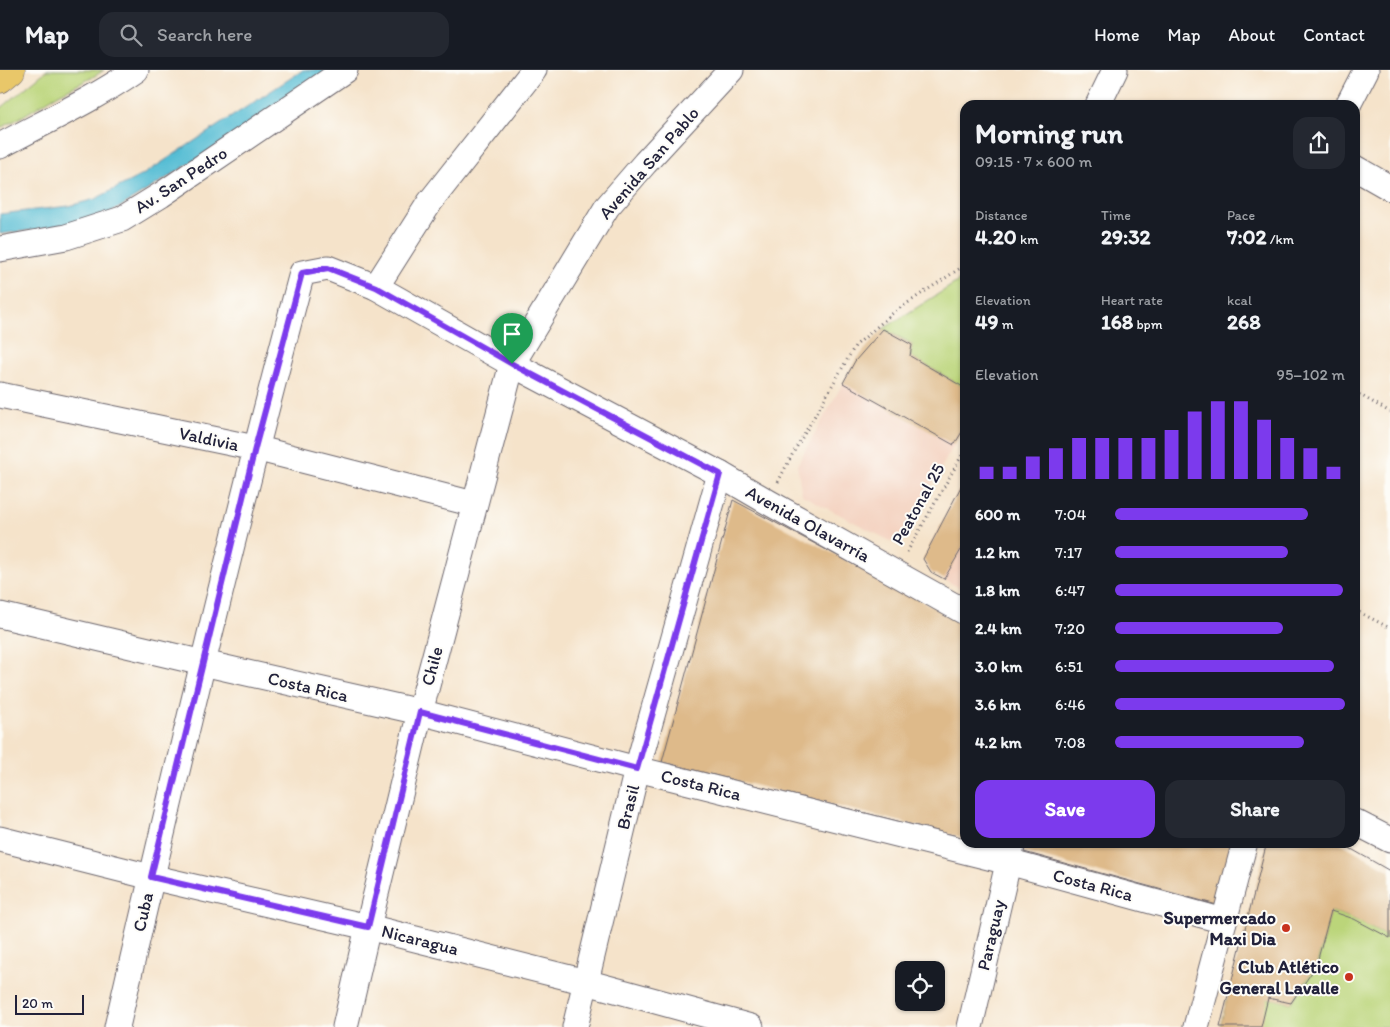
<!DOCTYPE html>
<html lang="en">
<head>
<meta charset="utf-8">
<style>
	:root { --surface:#171b24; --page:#242831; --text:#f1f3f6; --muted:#9ea1a6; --line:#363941; --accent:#7c3aed }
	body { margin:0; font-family:Itim,sans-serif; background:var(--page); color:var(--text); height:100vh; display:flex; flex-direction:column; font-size:19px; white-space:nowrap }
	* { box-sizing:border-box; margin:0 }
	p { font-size:16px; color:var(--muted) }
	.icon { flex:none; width:28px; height:28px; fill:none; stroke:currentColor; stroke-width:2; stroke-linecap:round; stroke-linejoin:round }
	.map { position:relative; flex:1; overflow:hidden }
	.panel { position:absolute; left:960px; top:30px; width:400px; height:748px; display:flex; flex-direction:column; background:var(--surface); border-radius:15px; box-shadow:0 1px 4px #0004 }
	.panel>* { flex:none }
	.buttons { position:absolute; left:895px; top:891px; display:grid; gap:10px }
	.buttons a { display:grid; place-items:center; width:50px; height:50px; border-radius:10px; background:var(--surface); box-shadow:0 1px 4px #0004; font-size:25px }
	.scale { position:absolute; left:15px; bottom:12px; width:69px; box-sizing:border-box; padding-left:5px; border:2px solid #22223b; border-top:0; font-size:14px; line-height:18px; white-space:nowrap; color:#22223b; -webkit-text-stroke:4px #fdfcf7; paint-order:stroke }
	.pin { position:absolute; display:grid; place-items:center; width:42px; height:42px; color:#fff; margin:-51px -21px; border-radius:50% 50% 50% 0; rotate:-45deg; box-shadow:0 0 5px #0007 }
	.pin .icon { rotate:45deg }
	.round { display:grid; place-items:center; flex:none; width:52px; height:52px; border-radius:15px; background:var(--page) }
	.head { display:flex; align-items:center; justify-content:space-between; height:85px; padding:0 15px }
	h1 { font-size:28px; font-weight:700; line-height:38px }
	.stats { display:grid; grid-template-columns:repeat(3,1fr); gap:8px; height:85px; padding:5px 15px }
	.stats div { display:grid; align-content:center }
	.stats b { font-size:21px; font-weight:700 }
	.stats small { font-size:14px; font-weight:400 }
	.stats p { font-size:14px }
	.chart { height:140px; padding:10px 15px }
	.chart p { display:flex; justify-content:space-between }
	.chart svg { width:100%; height:90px; margin-top:5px; stroke:var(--accent); stroke-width:6 }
	.cta { display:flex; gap:10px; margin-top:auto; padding:10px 15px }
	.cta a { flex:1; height:58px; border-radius:15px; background:var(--accent); color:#fff; font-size:20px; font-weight:700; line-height:58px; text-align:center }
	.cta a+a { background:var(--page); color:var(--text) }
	ul { padding:0 15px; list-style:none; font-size:16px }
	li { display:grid; grid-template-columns:80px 60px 1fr; align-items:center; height:38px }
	li i { height:12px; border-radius:6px; background:var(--accent) }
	header { display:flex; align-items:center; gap:30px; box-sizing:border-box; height:70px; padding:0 25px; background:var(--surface); border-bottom:1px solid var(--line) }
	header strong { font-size:24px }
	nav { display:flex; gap:28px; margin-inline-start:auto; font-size:18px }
	.search { width:350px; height:45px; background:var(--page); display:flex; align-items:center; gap:12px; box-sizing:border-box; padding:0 18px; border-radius:15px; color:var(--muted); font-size:19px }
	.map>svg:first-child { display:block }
</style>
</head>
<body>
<header>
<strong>Map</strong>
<div class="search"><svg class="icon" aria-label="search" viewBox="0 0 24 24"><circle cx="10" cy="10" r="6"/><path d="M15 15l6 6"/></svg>Search here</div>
<nav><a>Home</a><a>Map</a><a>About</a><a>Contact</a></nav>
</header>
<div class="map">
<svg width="1390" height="957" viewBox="0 0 1390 957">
	<rect width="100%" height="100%" fill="#fdfcf7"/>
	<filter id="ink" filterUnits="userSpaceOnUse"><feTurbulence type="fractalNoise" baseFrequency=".02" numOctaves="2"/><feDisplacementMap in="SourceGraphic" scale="10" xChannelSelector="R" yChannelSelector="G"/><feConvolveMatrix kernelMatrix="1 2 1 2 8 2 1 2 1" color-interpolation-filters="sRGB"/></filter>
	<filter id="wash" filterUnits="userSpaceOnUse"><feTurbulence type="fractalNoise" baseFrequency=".0096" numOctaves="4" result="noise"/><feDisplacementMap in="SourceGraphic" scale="20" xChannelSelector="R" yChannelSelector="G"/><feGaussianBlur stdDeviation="1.12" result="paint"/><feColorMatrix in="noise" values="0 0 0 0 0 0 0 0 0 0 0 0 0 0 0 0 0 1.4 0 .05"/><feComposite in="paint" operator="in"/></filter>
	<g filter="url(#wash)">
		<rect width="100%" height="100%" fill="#f5e3ca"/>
		<g fill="#f4d3c1">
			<polygon points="843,313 954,375 898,475 802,425 797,395"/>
			<polygon points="965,409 965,521 931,502 923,489"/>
		</g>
		<g fill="#bbd57a" stroke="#6e7c5a">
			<path d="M47,0H104C90,10 74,16 59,24C39,35 21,49 0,58V39Z"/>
			<polygon points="965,207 965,318 910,286 912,274 883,259"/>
			<polygon points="1331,841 1354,849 1390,868 1390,957 1220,957 1230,919 1291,933 1316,896"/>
		</g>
		<polygon fill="#56bdd4" stroke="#3c7088" points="303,0 340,0 104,147 74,155 0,164 0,144 69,136 95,129 144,104"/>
		<g id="blocks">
			<g fill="#deba8a">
				<polygon points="883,259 912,275 910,286 965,318 965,357 954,375 843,313 855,291"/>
				<polygon points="965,409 965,473 944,509 931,502 923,489"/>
				<polygon points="733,430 965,554 965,768 662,692"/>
				<polygon points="984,772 1005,772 1003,778"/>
				<polygon points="1027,772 1235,772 1217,835 1024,782"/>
				<polygon points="1267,772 1339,772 1390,801 1390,868 1354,849 1331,841 1316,896 1291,933 1268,928 1261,957 1220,957"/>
			</g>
		</g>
	</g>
	<g filter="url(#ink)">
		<use href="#blocks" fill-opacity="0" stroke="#6c666d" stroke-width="1"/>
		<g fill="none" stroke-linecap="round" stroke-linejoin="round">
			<defs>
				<g id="minor">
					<polyline points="1098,35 1115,0"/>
					<polyline points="1348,35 1366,0"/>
					<path d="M0,76C46,51 93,30 136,0"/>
					<polyline points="1355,98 1390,118"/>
					<polyline points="0,179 66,167 122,149 161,125 345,0"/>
					<polyline points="376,217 430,132 534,0"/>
					<polyline points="0,325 255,378 474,434"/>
					<polyline points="0,545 203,593 420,642 637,699 1008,792 1224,851"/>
					<polyline points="1355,752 1390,770"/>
					<polyline points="0,769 151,807 368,857 586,912 751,957"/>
					<path d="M117,957C175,705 235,453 302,203L328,198L376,217L512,294L720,404L768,432L965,542"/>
					<polyline points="345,957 368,857 420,642 512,294 607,137 645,93 731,0"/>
					<polyline points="575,957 637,699 720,404"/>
					<polyline points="970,957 1013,772"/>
					<polyline points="1196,957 1245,772"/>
				</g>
				<polyline id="highway" points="0,9 11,0"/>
			</defs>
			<use href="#minor" stroke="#6c666d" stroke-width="27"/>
			<use href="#highway" stroke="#6c666d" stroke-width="29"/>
			<g stroke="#6c666d" stroke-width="3" stroke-dasharray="1 4" stroke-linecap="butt">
				<polyline points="1355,322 1390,342"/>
				<polyline points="778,412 792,385 855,276 894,242 965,195"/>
				<polyline points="907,482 965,380"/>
				<polyline points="1355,540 1390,558"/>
			</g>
			<use href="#minor" stroke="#fff" stroke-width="25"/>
			<use href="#highway" stroke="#e9c769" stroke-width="28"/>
		</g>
	</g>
	<g fill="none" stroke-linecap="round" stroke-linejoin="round" filter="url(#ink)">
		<defs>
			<polygon id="route" points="328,198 376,217 512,294 720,404 637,699 420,642 368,857 151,807 255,378 302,203"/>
		</defs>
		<use href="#route" stroke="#fff" stroke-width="10"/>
		<use href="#route" stroke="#7c3aed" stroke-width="6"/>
	</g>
	<g fill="#c8321e" stroke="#fdfcf7" stroke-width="2">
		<circle cx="1286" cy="858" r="5"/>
		<circle cx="1349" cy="907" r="5"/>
	</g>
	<g text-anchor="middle" stroke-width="4" stroke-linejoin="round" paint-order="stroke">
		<g font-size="18" fill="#22223b" stroke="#fdfcf7">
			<text transform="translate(649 93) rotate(-49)" y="6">Avenida San Pablo</text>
			<text transform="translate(181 110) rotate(-33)" y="6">Av. San Pedro</text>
			<text transform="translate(209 369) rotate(12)" y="6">Valdivia</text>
			<text transform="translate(918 434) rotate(-61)" y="6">Peatonal 25</text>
			<text transform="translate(808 454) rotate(29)" y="6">Avenida Olavarría</text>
			<text transform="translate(432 596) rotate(-75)" y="6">Chile</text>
			<text transform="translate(308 617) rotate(13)" y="6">Costa Rica</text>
			<text transform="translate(701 715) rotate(14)" y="6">Costa Rica</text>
			<text transform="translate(628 737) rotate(-76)" y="6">Brasil</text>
			<text transform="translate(1093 815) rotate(15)" y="6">Costa Rica</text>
			<text transform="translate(143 842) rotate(-77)" y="6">Cuba</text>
			<text transform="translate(991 865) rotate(-77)" y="6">Paraguay</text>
			<text transform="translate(420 870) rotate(14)" y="6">Nicaragua</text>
		</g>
		<g font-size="18" font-weight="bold" fill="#22223b" stroke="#fdfcf7" text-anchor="end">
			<text x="1276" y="854">Supermercado<tspan x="1276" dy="21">Maxi Dia</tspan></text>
			<text x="1339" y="903">Club Atlético<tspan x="1339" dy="21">General Lavalle</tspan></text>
		</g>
	</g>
</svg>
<div class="buttons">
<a><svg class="icon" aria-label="locate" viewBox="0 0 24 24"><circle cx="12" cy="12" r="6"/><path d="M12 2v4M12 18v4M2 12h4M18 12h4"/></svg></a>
</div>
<div class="scale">20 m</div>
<div class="pin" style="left:512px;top:294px;background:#1e9e55"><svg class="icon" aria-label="arrive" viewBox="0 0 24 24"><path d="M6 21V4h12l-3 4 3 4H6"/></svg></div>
<section class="panel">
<div class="head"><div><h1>Morning run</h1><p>09:15 · 7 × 600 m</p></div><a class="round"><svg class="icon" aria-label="share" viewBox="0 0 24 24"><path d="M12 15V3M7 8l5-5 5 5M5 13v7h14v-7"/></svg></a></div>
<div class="stats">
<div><p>Distance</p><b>4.20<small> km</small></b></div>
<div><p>Time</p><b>29:32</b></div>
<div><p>Pace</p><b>7:02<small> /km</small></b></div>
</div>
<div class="stats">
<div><p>Elevation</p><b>49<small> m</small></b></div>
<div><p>Heart rate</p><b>168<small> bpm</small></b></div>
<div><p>kcal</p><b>268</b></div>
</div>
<div class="chart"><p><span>Elevation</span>95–102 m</p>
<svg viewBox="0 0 160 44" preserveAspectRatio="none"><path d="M5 44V38M15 44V38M25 44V33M35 44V29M45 44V24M55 44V24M65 44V24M75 44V24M85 44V20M95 44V11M105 44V6M115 44V6M125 44V15M135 44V24M145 44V29M155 44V38"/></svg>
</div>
<ul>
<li><b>600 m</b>7:04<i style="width:84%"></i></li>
<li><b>1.2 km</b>7:17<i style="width:75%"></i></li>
<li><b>1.8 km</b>6:47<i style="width:99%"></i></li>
<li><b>2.4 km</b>7:20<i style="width:73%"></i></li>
<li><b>3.0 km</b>6:51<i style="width:95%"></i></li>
<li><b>3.6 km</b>6:46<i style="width:100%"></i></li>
<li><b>4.2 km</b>7:08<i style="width:82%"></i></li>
</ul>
<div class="cta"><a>Save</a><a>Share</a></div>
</section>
</div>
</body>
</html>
